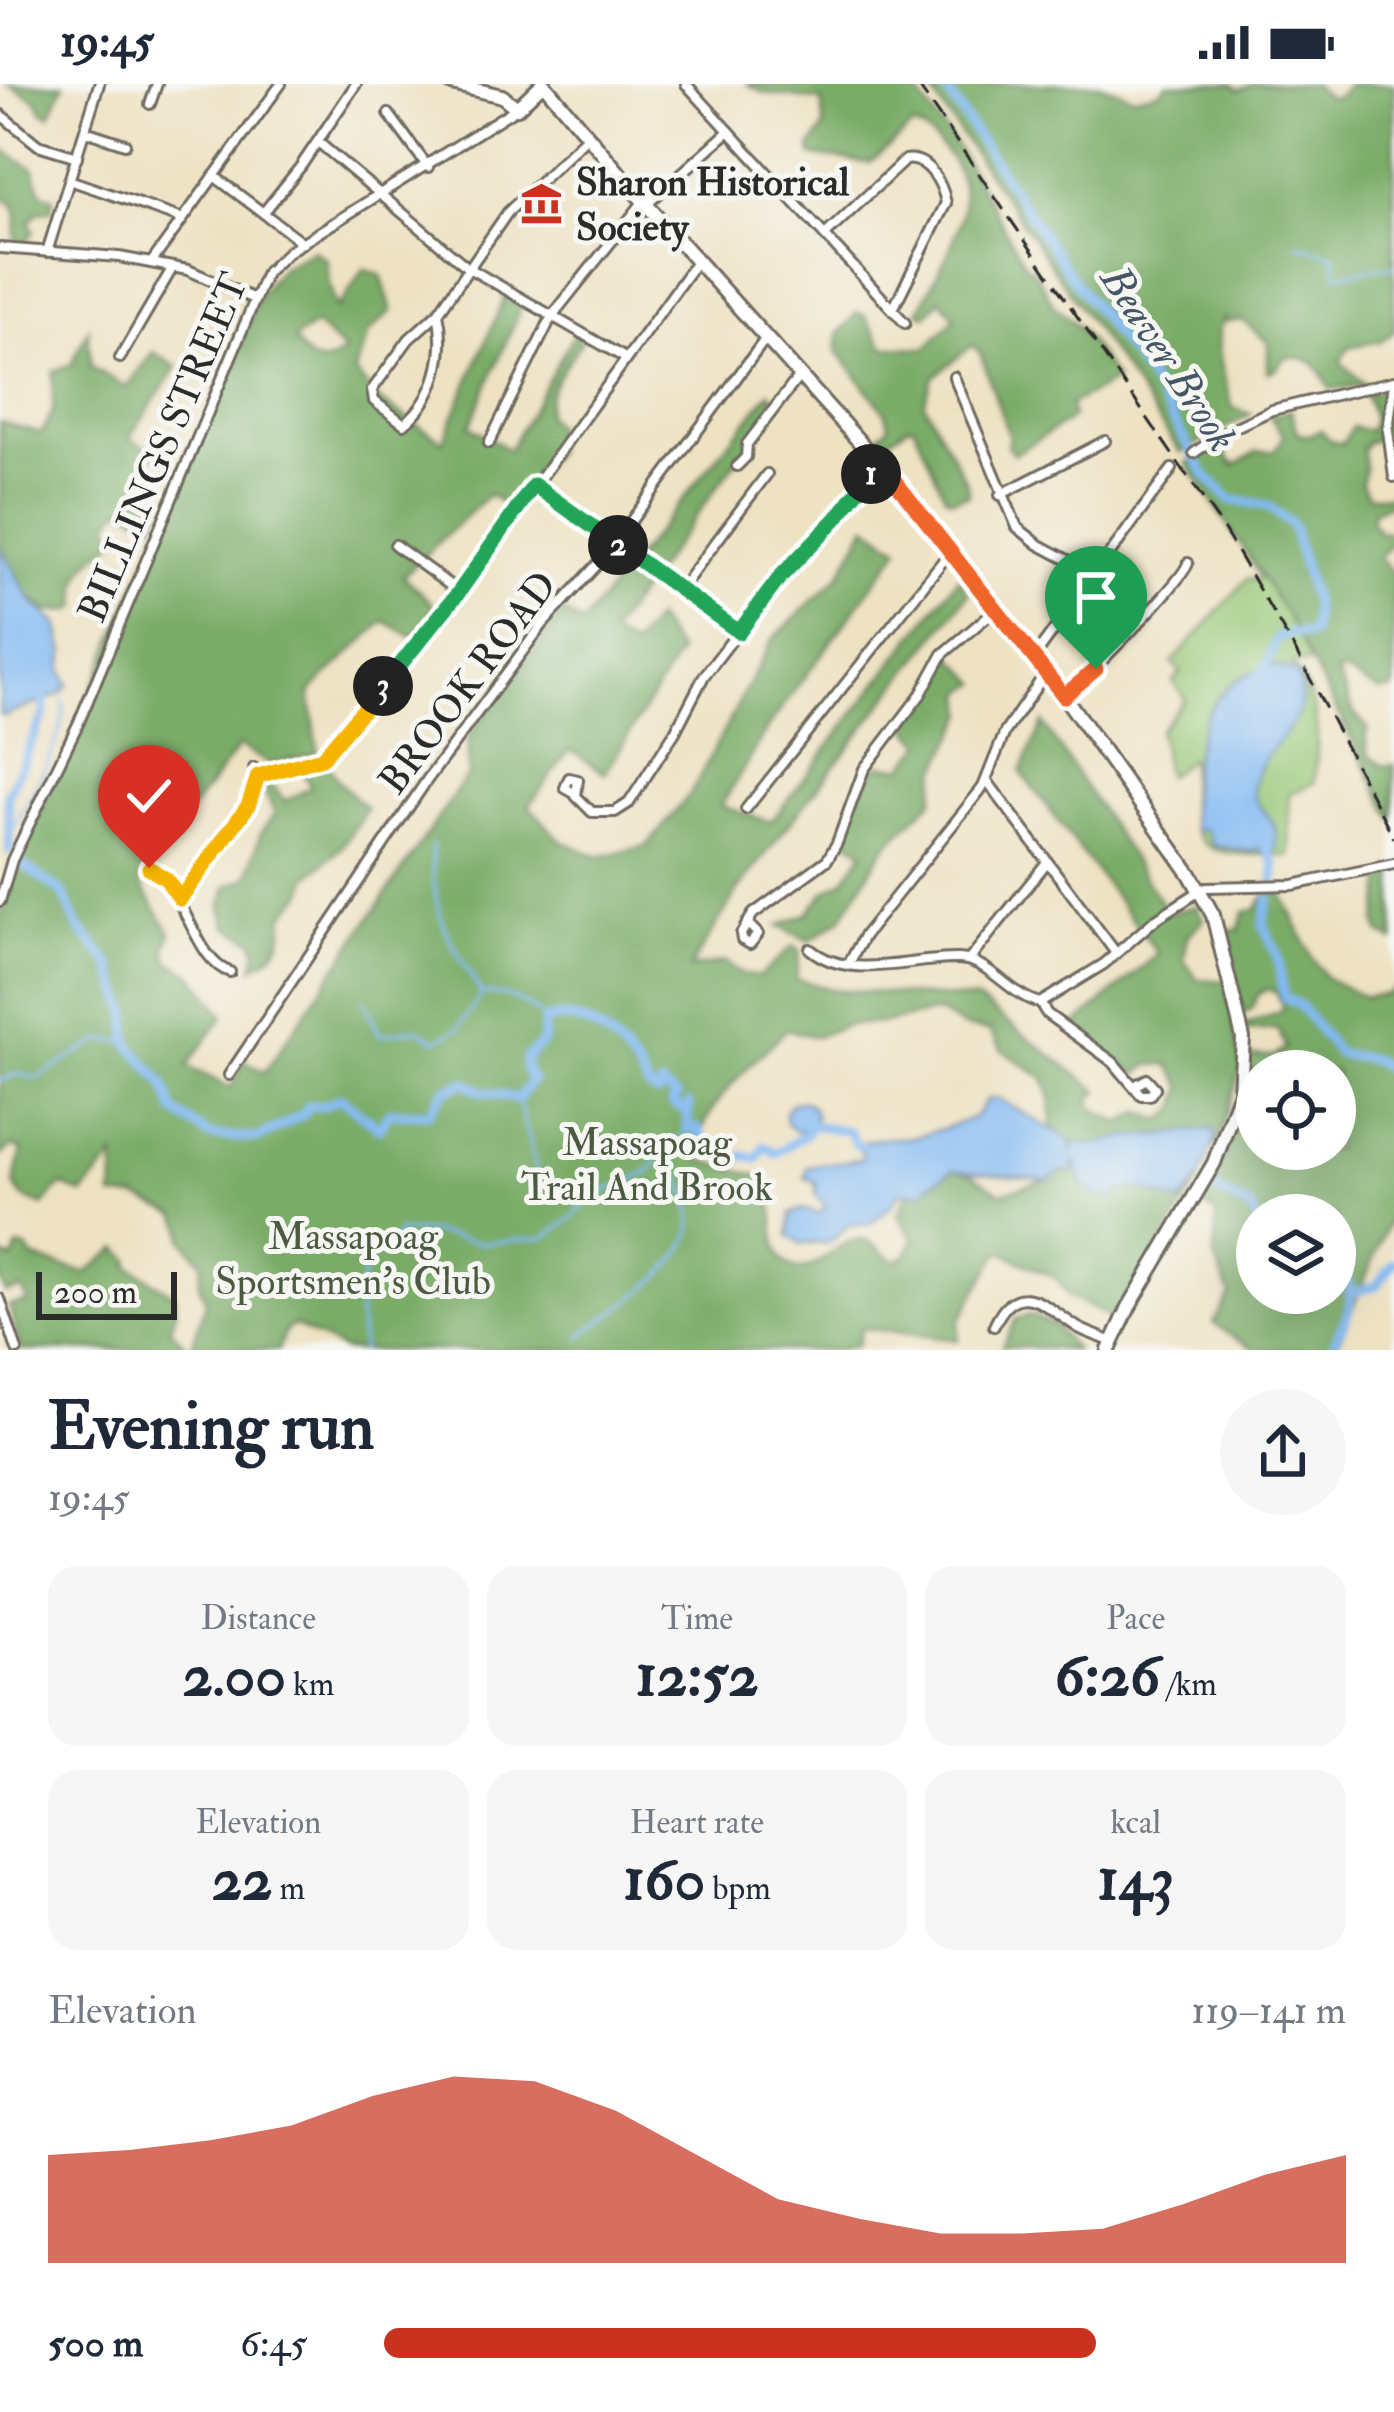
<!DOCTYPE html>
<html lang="en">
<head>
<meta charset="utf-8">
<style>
	:root { --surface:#fff; --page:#f6f6f7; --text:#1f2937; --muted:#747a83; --accent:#c8321e }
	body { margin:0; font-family:"IM FELL Double Pica",serif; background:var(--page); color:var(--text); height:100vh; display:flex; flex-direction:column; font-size:45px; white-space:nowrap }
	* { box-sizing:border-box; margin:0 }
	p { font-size:39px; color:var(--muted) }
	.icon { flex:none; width:66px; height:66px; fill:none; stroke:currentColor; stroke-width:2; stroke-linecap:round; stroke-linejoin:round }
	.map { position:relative; height:1266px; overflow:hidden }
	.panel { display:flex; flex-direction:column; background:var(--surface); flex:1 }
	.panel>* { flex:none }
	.tools { position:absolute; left:1236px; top:966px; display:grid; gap:24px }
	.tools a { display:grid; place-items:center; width:120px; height:120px; border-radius:50%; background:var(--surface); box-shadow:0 12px 48px #0002; font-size:60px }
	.scale { position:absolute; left:36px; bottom:30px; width:141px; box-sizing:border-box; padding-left:12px; border:6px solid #2b2b2b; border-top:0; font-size:33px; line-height:42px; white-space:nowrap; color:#2b2b2b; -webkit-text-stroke:9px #f6f6f2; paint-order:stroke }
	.pin { position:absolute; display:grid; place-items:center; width:102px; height:102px; color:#fff; margin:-123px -51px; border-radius:50% 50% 50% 0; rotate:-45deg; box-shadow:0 0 12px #0007 }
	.pin .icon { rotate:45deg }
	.km { position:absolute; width:60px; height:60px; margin:-30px; border-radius:50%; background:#222; color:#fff; font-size:33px; line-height:60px; text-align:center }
	.round { display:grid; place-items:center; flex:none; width:126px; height:126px; border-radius:63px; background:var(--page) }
	.headline { display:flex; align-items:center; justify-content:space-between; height:204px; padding:0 48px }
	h1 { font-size:66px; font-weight:800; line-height:90px }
	.stats { display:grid; grid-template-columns:repeat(3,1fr); gap:18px; height:204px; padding:12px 48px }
	.stats div { display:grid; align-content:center; border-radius:30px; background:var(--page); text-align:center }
	.stats b { font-size:60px; font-weight:800 }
	.stats small { font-size:33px; font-weight:400 }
	.stats p { font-size:33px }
	.chart { height:336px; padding:24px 48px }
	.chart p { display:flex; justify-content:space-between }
	.chart svg { width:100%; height:216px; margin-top:12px; fill:var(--accent); opacity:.7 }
	ul { padding:0 48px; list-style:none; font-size:39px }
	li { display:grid; grid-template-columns:192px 144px 1fr; align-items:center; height:90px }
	li i { height:30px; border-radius:15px; background:var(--accent) }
	.status { display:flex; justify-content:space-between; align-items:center; height:84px; padding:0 60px; background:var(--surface); direction:ltr }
	.status svg { height:33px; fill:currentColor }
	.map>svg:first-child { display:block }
</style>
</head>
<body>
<div class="status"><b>19:45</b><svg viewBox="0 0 49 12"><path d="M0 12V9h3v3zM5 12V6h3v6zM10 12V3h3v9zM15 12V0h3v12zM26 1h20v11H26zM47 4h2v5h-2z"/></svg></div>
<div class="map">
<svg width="1394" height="1266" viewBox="0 0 1394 1266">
	<rect width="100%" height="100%" fill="#f6f6f2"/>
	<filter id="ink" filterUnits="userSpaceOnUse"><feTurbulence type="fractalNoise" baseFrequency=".00833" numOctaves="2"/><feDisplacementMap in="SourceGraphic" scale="24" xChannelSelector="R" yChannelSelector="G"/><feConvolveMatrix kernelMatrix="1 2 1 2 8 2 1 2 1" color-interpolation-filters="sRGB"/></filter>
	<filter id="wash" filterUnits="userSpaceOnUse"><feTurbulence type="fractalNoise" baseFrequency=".004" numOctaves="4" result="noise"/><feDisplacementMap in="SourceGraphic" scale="48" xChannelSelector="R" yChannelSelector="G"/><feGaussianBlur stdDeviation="2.7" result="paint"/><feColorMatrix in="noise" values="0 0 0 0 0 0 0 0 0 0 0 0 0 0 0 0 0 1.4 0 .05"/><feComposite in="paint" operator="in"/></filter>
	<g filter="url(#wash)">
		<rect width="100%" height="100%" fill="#eee2c3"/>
		<path fill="#99c877" stroke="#627a51" stroke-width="3" d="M1222,359L1228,375L1308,430L1312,579H1291C1320,617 1320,653 1314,699L1289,710L1290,772C1199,769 1186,774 1190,675L1166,692L1159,647L1185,615L1173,597L1181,588L1172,579L1247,495H1261L1203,396L1198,373Z"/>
		<g fill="#7aac68" stroke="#526c4a" stroke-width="3" fill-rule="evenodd">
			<polygon points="8,0 64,0 50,31 43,28 35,15"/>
			<path d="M746,0H911L957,63L1024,179L1037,191L1054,222L1079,243L1116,296L1070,321L1072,333L1066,338L1014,370L1007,362L1009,353L981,270L973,261L933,293L924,319L967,399L968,411L952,415L945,412L914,342L909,341L880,363L874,356L889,342L886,329L837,267L839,249L857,229L865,232L884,263L926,264L955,234L941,215L926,231L918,228C942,177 991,114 942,64C932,54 926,45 912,43L870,79L812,72L811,63L824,44L822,17L764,9Z"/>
			<path d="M926,0H1100L1134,13L1160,7L1167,0H1232L1239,6L1254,0H1313L1328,14L1338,12L1348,0H1394V248L1380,257L1349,263L1341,278L1365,301L1330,305C1320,282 1312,272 1286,273L1275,286L1268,288V258L1242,236L1225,238L1224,234C1212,256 1224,291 1230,315L1233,324L1251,330L1181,369Z"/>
			<polygon points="0,64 34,85 41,108 54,114 52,126 38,128 30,138 34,147 26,158 15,156 17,131 13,119 0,114"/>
			<path d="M313,166L327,176L329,201L337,225L364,185L381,191L392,227L368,249L355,289L380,317L443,357L506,210L521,223L470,342L509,366L574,250L581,258C567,280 545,305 546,332L555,342L553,369L510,425L489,410L403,492L434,521L414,553L384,537L310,608L318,669L269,680L239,662L138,796L171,849L166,864L169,877L192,890L224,932L187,982L231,1004L244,977L265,988L468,690V654L563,527L582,540L770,308L778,320L610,549L632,563L655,535L679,569L605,689L570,665L529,722L561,757L599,773L647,762L691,709L772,556L839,492L867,441L900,464L768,643L721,722L771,738L958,494L969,509L738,806L690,884L725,878L741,890L759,893L793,862L800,866L796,895L831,905L978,916L1099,1007L1091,1016L1093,1024L1121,1039L1141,1028L1161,1036C1178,1030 1179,1019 1183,1002L1169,980L1149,981L1137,990L1072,944L1158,870L1021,688L1043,639L1168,829L1196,822L1204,836L1187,852L1184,876L1197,895L1227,897L1241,984L1217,1062L1212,1064L1216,1051L1210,1045C1183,1048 1159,1052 1132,1053C1111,1053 1096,1067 1075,1058L1073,1069L1052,1041L1051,1014L1044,994L1002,966L990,947L963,943L941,930L931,929L883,939L847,941L815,953L787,945C757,976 689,1028 701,1076L760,1092C783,1120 766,1166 788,1181C812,1197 834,1158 857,1156C876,1154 881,1172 897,1177L907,1170L914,1155L898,1131L909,1106L917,1109L953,1086L971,1090L1001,1109L1049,1096L1075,1075L1083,1102L1116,1107L1136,1102L1180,1119L1194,1099H1198L1114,1236L1069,1213L1057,1195L1000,1167L959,1237L958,1256L862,1244L856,1262L834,1266H343L294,1241L285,1247L278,1266H21L9,1222L28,1218L22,1205L5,1209L0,1195V1171L13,1176L18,1163L27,1164L32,1174L86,1189L118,1164L130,1176L129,1182L175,1211L176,1229L169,1244L191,1266L206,1218L199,1200L202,1179L183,1155V1144L177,1131L137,1114L113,1113L115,1072L83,1110L61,1101L43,1122L23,1113L14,1101L22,1066L13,1062L0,1072V837L6,808L262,207L278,186ZM315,241L344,267C323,288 307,278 294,255Z"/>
			<path d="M88,246L91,283L126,303L153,268L177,283L129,354L154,368L137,412L160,425L154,440L120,424L110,438L115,458C88,475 74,490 78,522L71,527H48L17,503L0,472V338L42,349L53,326V287L71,281Z"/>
			<polygon points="1381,307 1387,310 1382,355 1368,358 1362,365 1365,385 1361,399 1369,412 1394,412 1392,420 1373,427 1371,436 1379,448 1394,449 1394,458 1378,474 1394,489 1394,601 1392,606 1379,607 1344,587 1337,589 1355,631 1368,644 1365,654 1369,672 1384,682 1394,681 1394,736 1287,532 1187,379 1218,363 1234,382 1256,368 1275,367 1284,352 1270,333 1291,326 1298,349 1307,352 1321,346 1331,357 1342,359 1352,343 1370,347 1373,333 1365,310"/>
			<polygon points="950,570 979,599 964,608 966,630 937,686 933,716 884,764 841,835 810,857 778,842 807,830 826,807 843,797 864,768 843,752 863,701 878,681 903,683 923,660 906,641 924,618"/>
			<path d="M326,678L340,699L367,725L341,764L308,793L304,808L283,832C287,854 274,875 253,883L257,869L254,857L227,842L222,823L227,802L248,793L261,748L275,730L261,700L267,695L285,717L311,703L303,688Z"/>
			<polygon points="1394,785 1394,857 1380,849 1377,840 1384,794"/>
			<path d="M1281,807L1312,874L1326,894L1364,913L1387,910L1394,904V1125L1335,1266H1256L1213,1239L1230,1211L1214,1171L1217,1131L1202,1120L1238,1037L1257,1049V1065H1335V987L1249,988L1248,972H1274L1286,964L1278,945L1246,947L1245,941L1281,928L1283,923L1277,909L1267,905L1257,911L1253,924L1243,931L1223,846H1239L1244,828L1256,826L1266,810ZM1257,1131H1335V1209H1257Z"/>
			<polygon points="1030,1231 1054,1241 1075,1266 1002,1262 1016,1235"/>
		</g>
		<g fill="#83baf3" stroke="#57728f" stroke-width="3">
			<polygon points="0,462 33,519 58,540 65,568 62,586 69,601 59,611 4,632 0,631"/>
			<path d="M1273,581L1296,589C1320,638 1263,657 1254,698C1248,723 1272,727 1276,748C1277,754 1276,761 1276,767L1267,772L1258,764L1254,768L1214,762L1205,745L1195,747C1190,735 1191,724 1191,710C1193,648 1208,597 1273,581Z"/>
			<path d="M997,1014L1070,1056L1073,1069L1075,1058C1096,1067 1111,1053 1132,1053C1159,1053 1183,1048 1211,1045L1216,1053L1199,1096L1180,1119C1156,1111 1132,1094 1111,1114C1085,1112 1082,1096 1074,1075V1089L1060,1088L1049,1096L953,1086L928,1101L925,1108L899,1109L891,1122L869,1141L850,1140L830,1159L801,1160L789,1152L791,1130L802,1125L820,1129L826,1122L816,1111V1098L805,1094L808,1082L861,1075L863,1070L856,1061C875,1051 893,1056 913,1053C923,1051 970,1037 976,1031C980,1027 983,1021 987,1016Z"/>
			<circle cx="800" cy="1032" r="15"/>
		</g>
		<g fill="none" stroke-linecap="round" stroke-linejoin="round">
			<g stroke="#83baf3" stroke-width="3">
				<polyline points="1297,160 1334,171 1337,190 1394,182"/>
				<path d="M8,753C23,728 72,643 63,616"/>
				<path d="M432,761C432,832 446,851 482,910C508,907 527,920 546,936"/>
				<polyline points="364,917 380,951 417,945 436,956 458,945 482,910"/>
				<polyline points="0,997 17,990 37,994 101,956 128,958"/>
				<polyline points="518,1015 541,1105"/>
				<path d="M580,1253C610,1228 699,1180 692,1132C689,1111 677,1089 672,1068L673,1058L693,1043"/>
				<path d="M362,1266C358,1234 352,1161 396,1160L397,1148H432L482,1159L544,1154L571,1135L590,1114L650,1088L664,1064L673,1058"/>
			</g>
			<g stroke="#83baf3" stroke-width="9">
				<polyline points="942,0 1069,190 1149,295 1206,392 1231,416 1268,422 1292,441 1314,521 1312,550 1290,550"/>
				<polyline points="1258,591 1267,582 1276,555 1284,552"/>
				<polyline points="1267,764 1275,781 1274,797"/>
				<polyline points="10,767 8,710 45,628 44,617"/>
				<path d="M19,778L63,809L78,843L111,881L128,929V958L164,1000L174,1027L210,1052L257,1055L304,1030L308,1022H322L341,1014L379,1044L390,1028L428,1030L444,1007L465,998L481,1007L518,1015L532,996L525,985L526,974L543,958L544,938C578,923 615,954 635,982C642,990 644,999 651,1006L658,1010L661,1002L677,1013L672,1019L684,1027L689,1020L687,1044L699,1045L701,1053C715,1059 720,1072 735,1078L744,1071L757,1075L764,1062L776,1069L805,1051L812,1041L849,1047L856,1061L863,1062"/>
				<polyline points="1269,814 1263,840 1277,870 1284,913 1299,921 1338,970 1374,976 1394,989"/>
				<polyline points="1210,1103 1252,1125 1257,1136"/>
				<polyline points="1353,1209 1377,1201 1394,1179"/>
				<path d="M1331,1266C1347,1226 1364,1214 1335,1176"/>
			</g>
		</g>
	</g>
	<g filter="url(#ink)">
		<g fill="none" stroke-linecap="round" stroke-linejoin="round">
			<defs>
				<g id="minor">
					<polyline points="686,0 905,239"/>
					<polyline points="150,20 157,0"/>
					<polyline points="0,30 38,61 77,73"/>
					<polyline points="389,30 428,83"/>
					<polyline points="85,47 125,60"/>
					<polyline points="318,58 467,183 625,274"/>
					<polyline points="214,92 303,159"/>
					<polyline points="69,96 183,135"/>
					<polyline points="646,121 729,47"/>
					<polyline points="264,128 301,82 356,0"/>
					<path d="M825,151L905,76C928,72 942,99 946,119L893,225"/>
					<polyline points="0,164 119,173 188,186 254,215"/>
					<polyline points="47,168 99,0"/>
					<polyline points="151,179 281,0"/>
					<path d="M438,229C447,269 436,315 404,340L374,317L372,306L409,255L438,229L508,128L588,52"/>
					<polyline points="120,274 173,183"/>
					<polyline points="954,293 1017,443 1038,460 1094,490"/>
					<polyline points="1394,298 1388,347 1394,393"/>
					<polyline points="489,359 552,232 643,118"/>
					<polyline points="1194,369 1221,350 1272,326 1394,297"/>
					<polyline points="737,382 746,373 747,360 800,291"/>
					<polyline points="534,401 739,548"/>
					<polyline points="1000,411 1105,357"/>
					<polyline points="395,461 459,508"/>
					<polyline points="680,506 767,390"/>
					<polyline points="1035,572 1172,385"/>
					<path d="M1064,612C1084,596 1184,496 1188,479"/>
					<polyline points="254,684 259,691 309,680 330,667 459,508 696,178"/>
					<polyline points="987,697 1116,869"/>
					<polyline points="574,709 565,704 569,694 578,696 576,712 592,728 615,728 629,719 675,648 704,592 781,492 836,435 879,380"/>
					<polyline points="746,725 950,468"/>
					<path d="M149,784C187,806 195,878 230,888"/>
					<polyline points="180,815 248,722 258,692"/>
					<polyline points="0,817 12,776 79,638 266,189 289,167 517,24"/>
					<polyline points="747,839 758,850 750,860 742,856 741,850 753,830 827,776 837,759 864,685 921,610 943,570 995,526"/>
					<path d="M810,865C850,898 910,874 958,875C989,875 1010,912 1040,919L1104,880L1156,835L1206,803L1293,801L1394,780"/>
					<polyline points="969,876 1047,778"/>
					<polyline points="848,881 864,852 983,703 1005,648 1045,590"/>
					<polyline points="1040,919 1047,930 1113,978 1141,1011 1150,1011 1155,1004 1147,995 1134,1002"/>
					<polyline points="229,991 427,696 543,540 606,471 766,254"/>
					<polyline points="0,1215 17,1266"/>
					<path d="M994,1242C1017,1190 1046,1223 1077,1243C1087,1249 1101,1253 1113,1258"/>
				</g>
				<g id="major">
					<polyline points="452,0 502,12 517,24 542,0"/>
					<polyline points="544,0 637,110 900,403 1064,612 1190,790 1213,831 1243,954 1240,1008 1214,1079 1129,1223 1109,1266"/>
				</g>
			</defs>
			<use href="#minor" stroke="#6f6b60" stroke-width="14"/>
			<use href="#major" stroke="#6f6b60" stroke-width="18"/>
			<use href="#minor" stroke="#fff" stroke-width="8"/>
			<use href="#major" stroke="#fff" stroke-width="12"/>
			<polyline stroke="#2b2b2b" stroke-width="3" stroke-dasharray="18 9" stroke-linecap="butt" points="917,0 1221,441 1295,566 1394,754"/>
		</g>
	</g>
	<g fill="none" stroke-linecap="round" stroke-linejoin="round" filter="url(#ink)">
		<defs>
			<polyline id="split-1" points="871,390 880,378 1064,612 1096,585"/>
			<polyline id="split-2" points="618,461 739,548 781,492 836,435 871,390"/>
			<polyline id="split-3" points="383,602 459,508 534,401 618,461"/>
			<polyline id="split-4" points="149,784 166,795 180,815 248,722 258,692 322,674 383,602"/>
		</defs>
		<use href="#split-1" stroke="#fff" stroke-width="24"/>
		<use href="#split-2" stroke="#fff" stroke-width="24"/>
		<use href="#split-3" stroke="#fff" stroke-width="24"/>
		<use href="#split-4" stroke="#fff" stroke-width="24"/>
		<use href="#split-1" stroke="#f0652b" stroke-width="15"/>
		<use href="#split-2" stroke="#22a559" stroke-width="15"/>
		<use href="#split-3" stroke="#22a559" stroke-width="15"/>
		<use href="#split-4" stroke="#f5b400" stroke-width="15"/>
	</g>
	<defs>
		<symbol id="museum-bare" viewBox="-9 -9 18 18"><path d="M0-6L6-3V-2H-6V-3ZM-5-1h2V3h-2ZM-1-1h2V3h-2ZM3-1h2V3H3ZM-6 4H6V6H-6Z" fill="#c8321e" stroke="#f6f6f2" stroke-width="2.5" paint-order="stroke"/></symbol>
	</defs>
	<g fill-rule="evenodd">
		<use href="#museum-bare" x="512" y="90" width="59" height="59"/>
	</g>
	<g text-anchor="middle" stroke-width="10" stroke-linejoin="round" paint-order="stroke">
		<g font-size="39" font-weight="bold" fill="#2b2b2b" stroke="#f6f6f2" text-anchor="start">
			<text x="576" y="111">Sharon Historical<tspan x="576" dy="45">Society</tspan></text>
		</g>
		<g font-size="39" fill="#2b2b2b" stroke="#f6f6f2">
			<text transform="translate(162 363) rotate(-67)" y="14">BILLINGS STREET</text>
			<text transform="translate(467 598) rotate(-53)" y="14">BROOK ROAD</text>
		</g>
		<g font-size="39" fill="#4c5a42" stroke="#f6f6f2">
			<text x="647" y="1071">Massapoag<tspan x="647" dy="45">Trail And Brook</tspan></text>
			<text x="353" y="1165">Massapoag<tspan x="353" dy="45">Sportsmen's Club</tspan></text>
		</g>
		<g font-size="42" font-style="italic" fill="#455667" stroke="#f6f6f2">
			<text transform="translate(1170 274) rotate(57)" y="15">Beaver Brook</text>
		</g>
	</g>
</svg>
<div class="tools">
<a><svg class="icon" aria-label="locate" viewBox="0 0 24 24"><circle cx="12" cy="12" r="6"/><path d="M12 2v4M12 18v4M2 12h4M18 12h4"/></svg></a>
<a><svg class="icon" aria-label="layers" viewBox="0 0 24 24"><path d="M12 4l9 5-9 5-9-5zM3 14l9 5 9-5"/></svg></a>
</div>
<div class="scale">200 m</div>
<div class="pin" style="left:1096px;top:585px;background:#1e9e55"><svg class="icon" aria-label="arrive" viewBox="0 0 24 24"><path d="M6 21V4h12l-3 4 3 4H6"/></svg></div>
<div class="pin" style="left:149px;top:784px;background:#d93025"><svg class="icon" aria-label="check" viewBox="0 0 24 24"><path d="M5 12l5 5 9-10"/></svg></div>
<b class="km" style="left:871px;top:390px">1</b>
<b class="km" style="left:618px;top:461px">2</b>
<b class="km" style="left:383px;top:602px">3</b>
</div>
<section class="panel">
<div class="headline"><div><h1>Evening run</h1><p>19:45</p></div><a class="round"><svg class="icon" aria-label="share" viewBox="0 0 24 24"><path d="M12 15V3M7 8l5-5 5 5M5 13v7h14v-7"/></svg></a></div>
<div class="stats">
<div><p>Distance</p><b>2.00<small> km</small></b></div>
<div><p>Time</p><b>12:52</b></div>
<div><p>Pace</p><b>6:26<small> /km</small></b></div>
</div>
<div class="stats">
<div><p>Elevation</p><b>22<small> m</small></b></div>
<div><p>Heart rate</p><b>160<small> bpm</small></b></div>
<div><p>kcal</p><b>143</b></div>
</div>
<div class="chart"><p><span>Elevation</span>119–141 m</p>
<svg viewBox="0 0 160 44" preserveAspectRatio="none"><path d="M0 44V22L10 21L20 19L30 16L40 10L50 6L60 7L70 13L80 22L90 31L100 35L110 38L120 38L130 37L140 32L150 26L160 22V44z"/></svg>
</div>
<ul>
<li><b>500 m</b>6:45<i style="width:74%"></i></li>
</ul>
</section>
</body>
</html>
